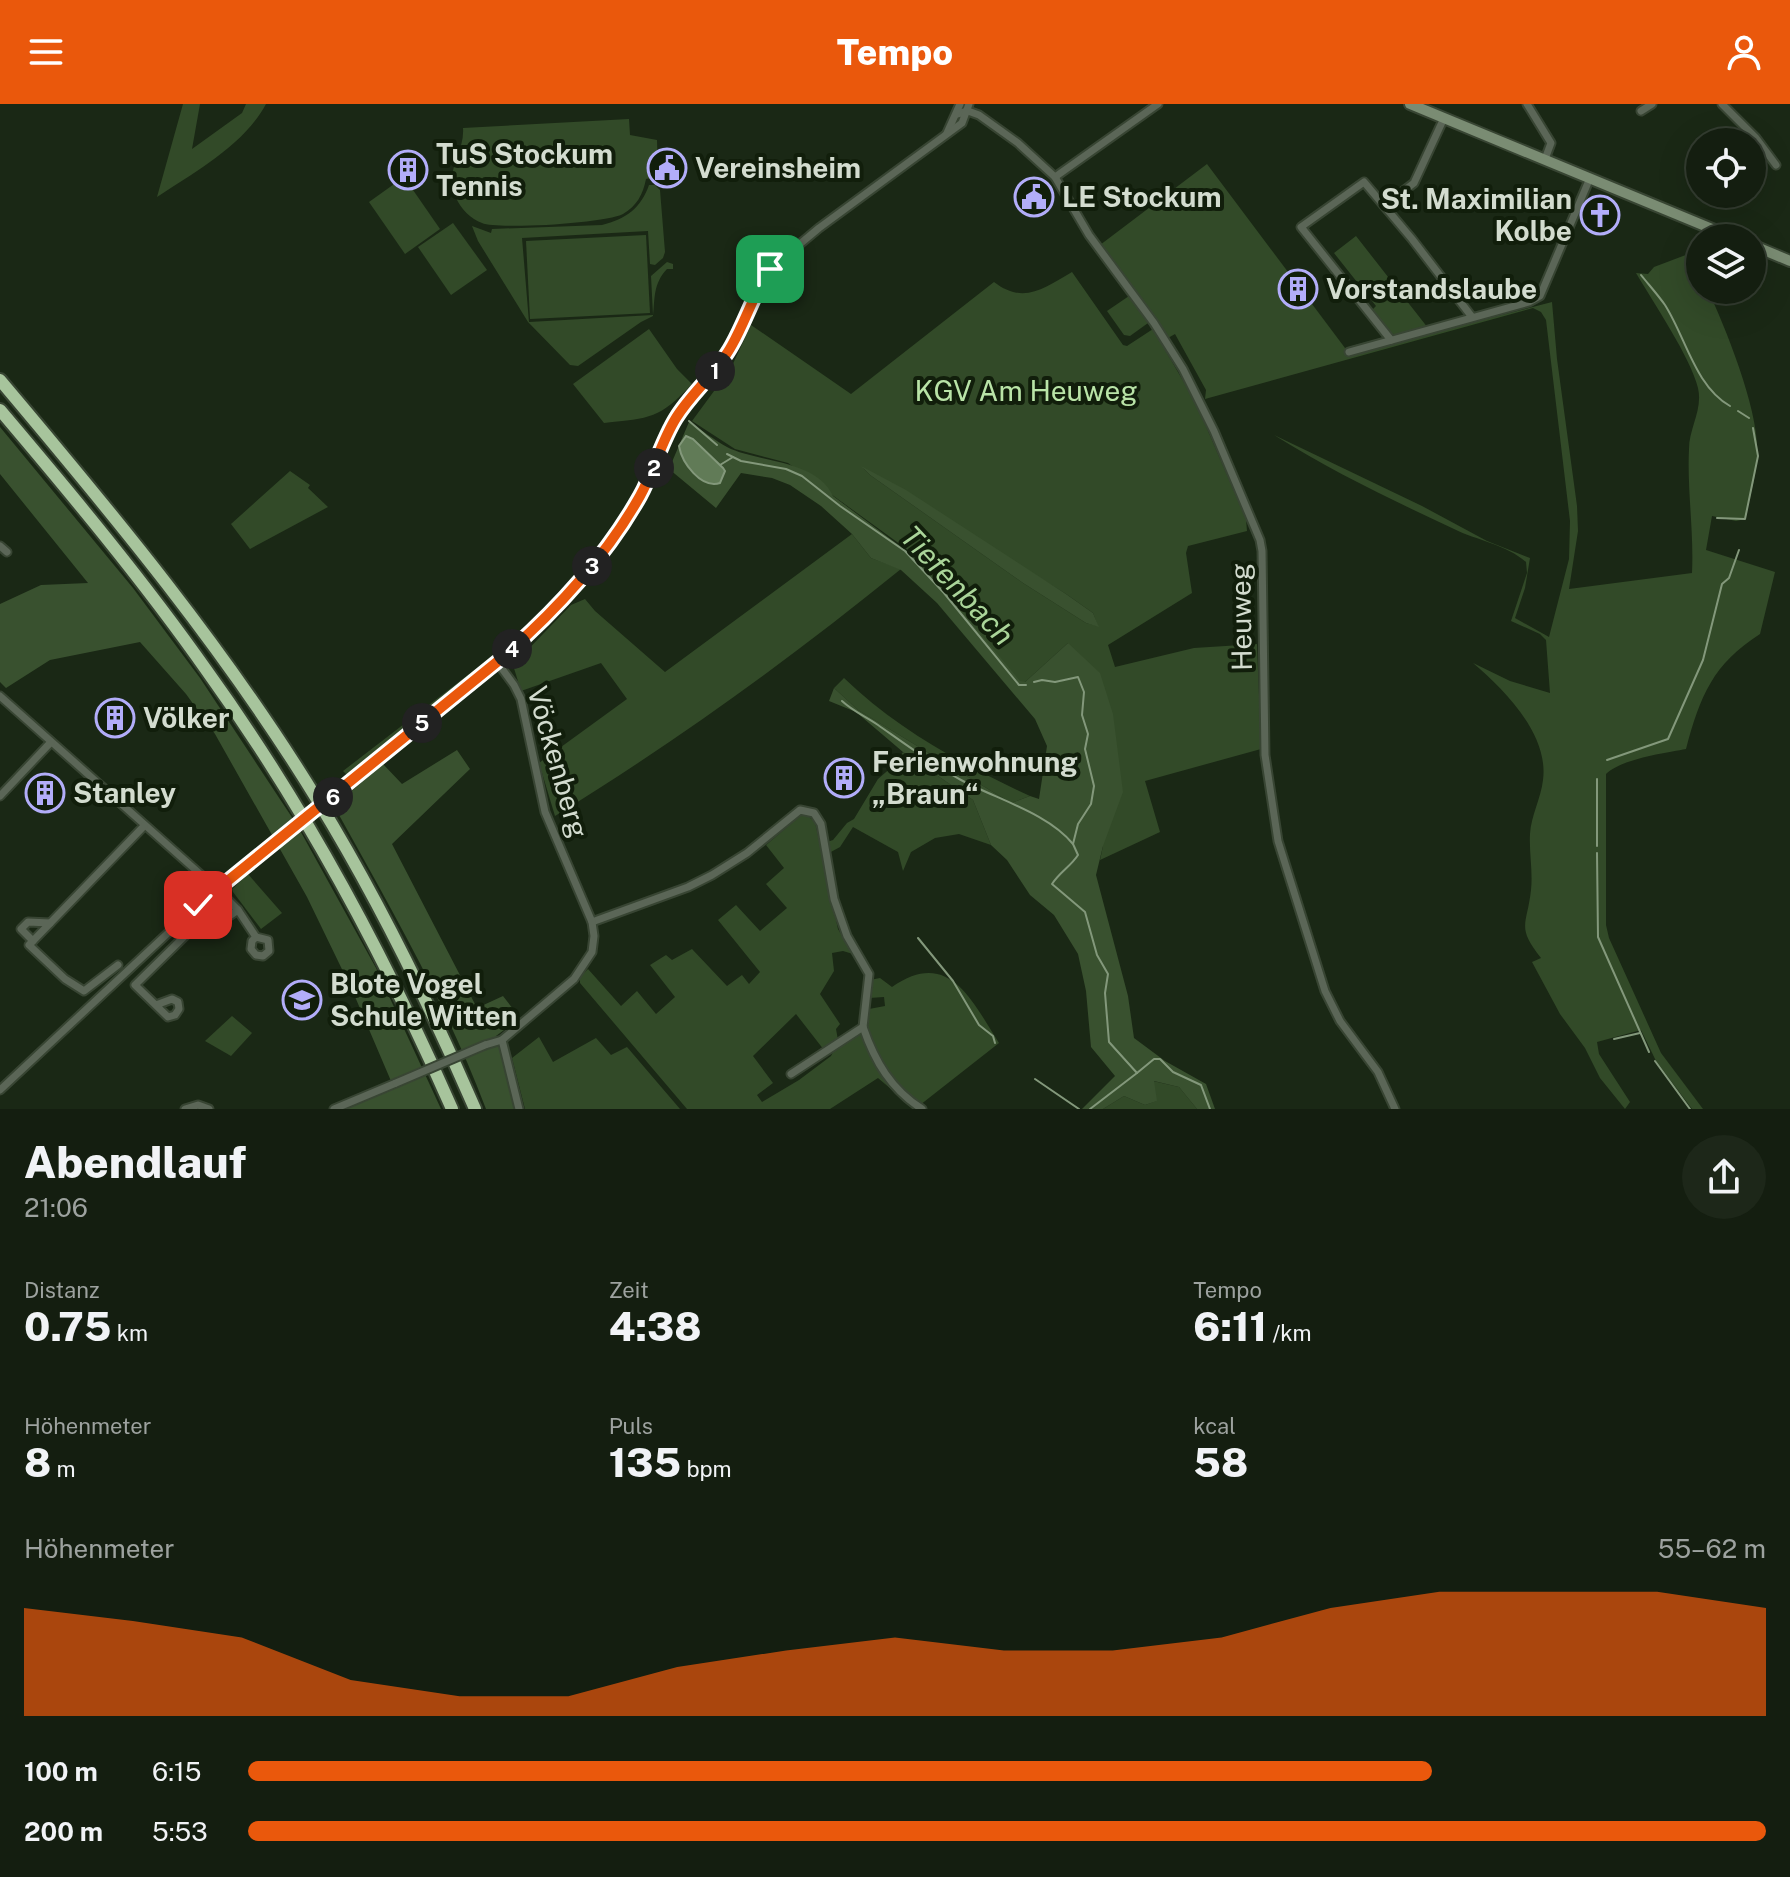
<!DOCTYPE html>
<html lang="de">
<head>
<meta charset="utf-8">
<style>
	:root { --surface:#141e10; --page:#1d2719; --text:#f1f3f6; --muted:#9da29f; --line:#333c30; --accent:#ea580c }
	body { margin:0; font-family:"Public Sans",sans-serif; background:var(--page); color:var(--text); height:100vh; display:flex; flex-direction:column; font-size:30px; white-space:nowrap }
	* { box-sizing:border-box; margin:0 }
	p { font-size:26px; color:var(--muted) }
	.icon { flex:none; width:44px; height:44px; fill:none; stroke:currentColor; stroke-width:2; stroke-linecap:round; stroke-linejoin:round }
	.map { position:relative; height:1005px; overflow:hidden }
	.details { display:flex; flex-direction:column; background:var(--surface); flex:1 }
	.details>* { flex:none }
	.controls { position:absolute; left:1686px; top:24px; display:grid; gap:16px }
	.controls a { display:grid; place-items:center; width:80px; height:80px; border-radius:50%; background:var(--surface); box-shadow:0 8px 32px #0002,0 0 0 2px var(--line); font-size:40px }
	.pin { position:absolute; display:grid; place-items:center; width:68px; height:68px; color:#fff; margin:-34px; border-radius:16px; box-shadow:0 4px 12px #0006 }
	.km { position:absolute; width:40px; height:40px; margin:-20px; border-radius:50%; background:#222; color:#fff; font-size:22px; line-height:40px; text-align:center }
	.round { display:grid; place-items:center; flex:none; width:84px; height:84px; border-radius:42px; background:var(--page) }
	.summary { display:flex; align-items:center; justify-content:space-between; height:136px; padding:0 24px }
	h1 { font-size:44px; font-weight:800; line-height:60px }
	.stats { display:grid; grid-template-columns:repeat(3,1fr); gap:12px; height:136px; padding:8px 24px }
	.stats div { display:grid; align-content:center }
	.stats b { font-size:40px; font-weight:800 }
	.stats small { font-size:22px; font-weight:400 }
	.stats p { font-size:22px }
	.chart { height:224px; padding:16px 24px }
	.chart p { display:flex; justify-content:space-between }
	.chart svg { width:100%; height:144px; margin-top:8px; fill:var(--accent); opacity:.7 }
	ul { padding:0 24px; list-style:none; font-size:26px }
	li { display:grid; grid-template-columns:128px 96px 1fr; align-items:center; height:60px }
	li i { height:20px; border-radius:10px; background:var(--accent) }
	header { display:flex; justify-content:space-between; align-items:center; height:104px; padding:0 24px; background:var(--accent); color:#fff; font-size:36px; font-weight:800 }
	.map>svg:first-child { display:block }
</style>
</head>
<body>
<header><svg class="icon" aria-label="menu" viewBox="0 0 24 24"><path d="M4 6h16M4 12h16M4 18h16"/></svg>Tempo<svg class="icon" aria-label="person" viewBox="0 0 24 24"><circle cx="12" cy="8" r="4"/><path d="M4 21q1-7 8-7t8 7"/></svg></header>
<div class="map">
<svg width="1790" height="1005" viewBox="0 0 1790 1005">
	<rect width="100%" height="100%" fill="#1a2815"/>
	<g fill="#324a28" fill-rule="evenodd">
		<path d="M183,0H200L192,45L242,9L246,0H266C244,41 195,68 157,93Z"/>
		<path d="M629,15L630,31L657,36L658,69L655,73L646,75C643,90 637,102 623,110C607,119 499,126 482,119C471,115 461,105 456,94C443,67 465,49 463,24Z"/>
		<path d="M1207,60L1345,244L1370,237L1372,244L1552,198L1557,255L1577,402L1578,427L1569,485L1692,469C1694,427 1687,386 1689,345C1689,324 1703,306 1698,284C1691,254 1653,198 1636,169L1648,170L1654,163L1691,149L1700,169V186H1708C1726,225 1761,311 1757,353C1756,374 1749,395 1745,415L1736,417L1712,412L1706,446L1775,468L1760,530C1713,560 1700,592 1686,645C1665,649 1621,655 1606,670V821L1609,834L1661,949L1703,1005H1692L1656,957L1641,926L1597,938L1599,950L1630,998L1625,1005L1600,974L1585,944L1560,910L1532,858L1541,854C1516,822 1527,822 1531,786C1533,767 1529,749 1530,730C1531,712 1541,694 1543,676C1549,631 1505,586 1473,559L1510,577L1550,589L1546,536L1540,530L1511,517L1527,469L1526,458C1507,441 1476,436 1454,425C1392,396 1331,367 1274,331L1422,402L1487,437L1530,454L1525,484L1515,514L1549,533L1569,455L1570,417L1546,216L1541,208L1533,204L1205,295L1206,286L1175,230L1168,234L1100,141Z"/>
		<polygon points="404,73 440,125 405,150 369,98"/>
		<path d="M649,81H655L660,86L665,148L663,154L655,161L650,160L648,127L522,134L529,218L653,211L651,172L667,158L673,160V165H667C653,180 655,194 653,212L641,218L578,262L570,261L528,218L478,137L472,122L491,129L492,125L602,121C626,115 641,104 649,81Z"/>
		<polygon points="453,119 487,166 451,191 418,143"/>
		<polygon points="646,131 650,209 530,215 526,137"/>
		<polygon points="1356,132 1428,224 1392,232 1371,207 1376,202 1334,149"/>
		<path d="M1072,168L1123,241L1127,242L1153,225L1196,299L1246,415L1247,427L1188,442L1186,449L1192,489L1108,541L1115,563L1194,544L1257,540L1261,645L1145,677L1160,728L1100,756L1103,742L1068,539L1025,578H1020L920,457L908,446L788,359L735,345L692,317L731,264L751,221L851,290L994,178C1024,201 1044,184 1072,168ZM863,364L1066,490L1093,509L1098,522L1086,519L1023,479L870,371Z"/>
		<polygon points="1129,192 1148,219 1130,232 1124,231 1107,207"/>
		<path d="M649,225L677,265L692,280C659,315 651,314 604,319L573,280Z"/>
		<polygon points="290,367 310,381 308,384 328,403 250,445 231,420"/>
		<path d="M852,430L871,454L901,465C790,555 677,637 555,712L539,659L627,595L601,559L521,587L513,561L571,501L585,495L595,507L665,568Z"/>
		<polygon points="486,557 469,571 471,573 348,672 343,667"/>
		<path d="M844,574C898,626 963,661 1030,692L1011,699L858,606L834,584Z"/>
		<polygon points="903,648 973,696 991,741 959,730 935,734 911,748 903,767 898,748 853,723 840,743 829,749 827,738 833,736 847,719 854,715 878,675 893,662"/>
		<path d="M806,710L815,718L838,825L853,850L843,847L832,849L834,867L820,890L840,920L836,925L838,936L824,946L796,910L753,952L773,979L757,991L762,998L799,976L831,952L835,944L862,927L869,919V905L885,902L884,893L869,894L870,876L880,874L892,883C949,843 972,897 999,939L920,1001L909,993L904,996L878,974L830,1005H687L580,879V873L588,865L621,902L637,887L656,910L675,893L650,861L666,851L672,856L692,845L727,882L742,871L749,880L760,868L718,816L736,801L760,827L787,804L766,780L784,764L766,741L800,712Z"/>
		<polygon points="248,770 282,809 261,825 233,788 232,785"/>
		<polygon points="232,912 252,929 231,952 205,937"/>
		<polygon points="539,933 553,958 596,934 611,951 627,943 680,1005 525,1005 512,954"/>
		<polygon points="1153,977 1179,983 1197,1005 1103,1005 1124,992 1145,1001 1156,997"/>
	</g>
	<g fill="#39512f">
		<path d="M689,318C702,326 714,336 727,343C758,359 816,355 833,392L920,457L1020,577L1025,578L1068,539L1100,569L1113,610L1123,688L1103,742L1096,771L1128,892L1134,934L1165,957L1206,980L1215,1005H1197L1179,983L1154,977L1157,997L1145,1001L1124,992L1103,1005H1082L1115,972L1091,943L1086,887L1078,850L1054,811L1030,791L1007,756L991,741L973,696L903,648L856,608L829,597L834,584L858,606L1011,699L1030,692L1039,695L1047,642L1035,615L937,499L901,466L871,454L852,430L821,402L790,381L772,374L741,369L716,404L669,365Z"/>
		<polygon points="0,323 133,484 200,574 297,721 376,864 441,1005 339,1005 388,982 391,977 353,888 307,793 215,630 186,590 140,538 50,556 6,584 0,578 0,500 41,481 88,479 0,370"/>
		<polygon points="861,362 906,386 1066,490 1093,509 1099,523 1086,519 1023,479 870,371"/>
		<path d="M457,646L470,665L392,740L477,904L503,892L520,914L496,932L517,1005H486C446,899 389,801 334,702L383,660L402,680Z"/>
	</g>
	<path fill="#617b57" stroke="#83987b" stroke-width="2" d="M686,332L693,335L723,364L725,367L720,379C701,385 682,359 679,342Z"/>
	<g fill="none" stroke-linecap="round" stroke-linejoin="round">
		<g stroke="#83987b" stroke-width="2">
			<path d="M1641,171C1649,181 1658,191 1665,201C1686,234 1695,282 1730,302"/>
			<polyline points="1738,307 1749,314"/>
			<polyline points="689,317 717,341"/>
			<polyline points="727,350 741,357 786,365 802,372 840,402 905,447 944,489 1019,581 1026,581"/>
			<polyline points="720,361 733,353"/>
			<polyline points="1717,414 1745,415 1758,352 1753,324"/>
			<path d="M1034,578L1042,576L1055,578L1078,573L1084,588L1082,611L1088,630L1085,645L1094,682L1091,700L1078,720L1073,740L1078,751C1071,762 1060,768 1052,780L1085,808L1097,851L1108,870L1105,889L1109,938L1137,969L1154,955H1160L1173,968L1201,981L1210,1005"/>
			<path d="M842,597C854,608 865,612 878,621C905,640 932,660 961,676C996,695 1048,709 1073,740"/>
			<polyline points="1607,656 1668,635 1703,556 1722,480 1729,474 1739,446"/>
			<polyline points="1597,742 1597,675"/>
			<polyline points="1597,749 1598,833 1649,948"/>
			<polyline points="918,834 953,877 979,921 993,932 995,939"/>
			<polyline points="1614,935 1640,929"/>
			<polyline points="1655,957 1690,1005"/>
			<polyline points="1035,975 1079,1005"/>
			<polyline points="1090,1005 1137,969"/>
		</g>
		<defs>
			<g id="street">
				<polyline points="1527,0 1551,39 1545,55"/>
				<polyline points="1722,0 1756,34 1776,61"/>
				<polyline points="1641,7 1652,0"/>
				<polyline points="957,10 968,7 979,11 1018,39 1055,73 1089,131 1154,219 1183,265 1214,327 1260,436 1262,447 1265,651 1278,737 1325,887 1340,917 1378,968 1395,1005"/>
				<polyline points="947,29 960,0"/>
				<polyline points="1055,73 1158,0"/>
				<polyline points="1385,101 1414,79 1444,14"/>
				<polyline points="1391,236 1301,123 1364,78 1412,135 1472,213"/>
				<polyline points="1349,248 1529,198 1540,192 1590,74"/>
				<polyline points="0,442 7,448"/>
				<polyline points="0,592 217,785 238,806 256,833 268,836 269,847 263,852 256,851 251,845 252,837 256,833"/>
				<polyline points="339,689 509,548 585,472 620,424 639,394 675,316 715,266 732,241 752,196 770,165 819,124 962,19 969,0"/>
				<polyline points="0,692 51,638"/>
				<polyline points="592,818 688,783 712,771 747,749 800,706 814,709 821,720 834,795 847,832 869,870 863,923 791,970"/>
				<polyline points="33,837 21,825 28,818 50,819"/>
				<polyline points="118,861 84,887 65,875 29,841 144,722"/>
				<polyline points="156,901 172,895 178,898 179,905 175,911 168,913 135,881 197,820 206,816 219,819 238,806"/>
				<path d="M863,923C875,958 891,985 922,1005"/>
				<polyline points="502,936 519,1005"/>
				<polyline points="485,941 502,936 574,875 592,848 594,832 592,818 545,708 521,595 514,581 497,558"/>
				<polyline points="0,986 198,801 289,729"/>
				<polyline points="185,1005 198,1001 209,1005"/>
				<polyline points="334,1005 396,979"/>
			</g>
			<g id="secondary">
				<polyline points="1410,0 1734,134"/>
				<polyline points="1752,141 1790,157"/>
			</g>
			<g id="highway">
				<path d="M0,276C113,410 226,546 318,697C378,795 429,899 475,1005"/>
				<path d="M0,306C72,391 143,476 207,567C305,703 385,852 452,1005"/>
			</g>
		</defs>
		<use href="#street" stroke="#384533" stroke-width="11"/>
		<use href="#secondary" stroke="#384533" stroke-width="14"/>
		<use href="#highway" stroke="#384533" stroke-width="16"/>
		<use href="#street" stroke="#5b6657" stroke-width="7"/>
		<use href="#secondary" stroke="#7a8c73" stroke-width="10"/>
		<use href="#highway" stroke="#a7c49c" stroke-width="12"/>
		<defs>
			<g id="street-bridge">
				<polyline points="289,729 339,689"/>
				<polyline points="396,979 485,941"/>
			</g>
		</defs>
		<use href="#street-bridge" stroke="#384533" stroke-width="11" stroke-linecap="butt"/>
		<use href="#street-bridge" stroke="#5b6657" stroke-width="7"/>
	</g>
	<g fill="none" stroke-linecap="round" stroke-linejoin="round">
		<defs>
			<path id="route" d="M198,801L497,558C553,510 604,456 640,392C654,367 661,338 676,314C692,288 717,269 732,241C746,216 754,189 770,165"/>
		</defs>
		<use href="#route" stroke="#fff" stroke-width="16"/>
		<use href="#route" stroke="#ea580c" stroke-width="10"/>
	</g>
	<defs>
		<symbol id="civic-ring" viewBox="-11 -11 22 22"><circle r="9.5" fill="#111e0b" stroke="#b2adf9" stroke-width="1.5"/><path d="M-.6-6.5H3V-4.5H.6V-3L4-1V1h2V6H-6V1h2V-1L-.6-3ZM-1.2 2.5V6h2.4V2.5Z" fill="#b2adf9"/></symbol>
		<symbol id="building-ring" viewBox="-11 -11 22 22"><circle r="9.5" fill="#111e0b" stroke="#b2adf9" stroke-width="1.5"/><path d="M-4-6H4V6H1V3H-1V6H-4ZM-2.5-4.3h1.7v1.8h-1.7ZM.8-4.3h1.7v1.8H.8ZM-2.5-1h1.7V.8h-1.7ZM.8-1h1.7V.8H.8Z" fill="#b2adf9"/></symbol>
		<symbol id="church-ring" viewBox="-11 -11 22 22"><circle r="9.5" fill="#111e0b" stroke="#b2adf9" stroke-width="1.5"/><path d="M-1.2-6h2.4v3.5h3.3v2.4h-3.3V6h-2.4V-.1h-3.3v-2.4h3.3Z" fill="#b2adf9"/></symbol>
		<symbol id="school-ring" viewBox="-11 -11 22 22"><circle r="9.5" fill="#111e0b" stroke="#b2adf9" stroke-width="1.5"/><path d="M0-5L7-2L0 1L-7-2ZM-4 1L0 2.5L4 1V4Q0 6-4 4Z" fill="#b2adf9"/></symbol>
	</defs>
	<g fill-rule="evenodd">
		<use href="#civic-ring" x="645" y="42" width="44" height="44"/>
		<use href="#building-ring" x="386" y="44" width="44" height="44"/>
		<use href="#civic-ring" x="1012" y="71" width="44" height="44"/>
		<use href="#church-ring" x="1578" y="89" width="44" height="44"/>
		<use href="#building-ring" x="1276" y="163" width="44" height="44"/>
		<use href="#building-ring" x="93" y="592" width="44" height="44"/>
		<use href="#building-ring" x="822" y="652" width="44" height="44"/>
		<use href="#building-ring" x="23" y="667" width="44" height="44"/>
		<use href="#school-ring" x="280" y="874" width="44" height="44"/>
	</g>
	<g text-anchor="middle" stroke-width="8" stroke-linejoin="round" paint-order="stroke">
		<g font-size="28" font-weight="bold" fill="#d3dccf" stroke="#111e0b" text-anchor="start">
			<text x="436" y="60">TuS Stockum<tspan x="436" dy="32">Tennis</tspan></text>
			<text x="695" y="74">Vereinsheim</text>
			<text x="1062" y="103">LE Stockum</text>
			<text x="1572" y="105" text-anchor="end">St. Maximilian<tspan x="1572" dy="32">Kolbe</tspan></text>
			<text x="1326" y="195">Vorstandslaube</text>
			<text x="143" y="624">Völker</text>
			<text x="872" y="668">Ferienwohnung<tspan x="872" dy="32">„Braun“</tspan></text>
			<text x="73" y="699">Stanley</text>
			<text x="330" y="890">Blote Vogel<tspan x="330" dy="32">Schule Witten</tspan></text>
		</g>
		<g font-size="28" fill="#b9e4a7" stroke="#111e0b">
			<text x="1026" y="297">KGV Am Heuweg</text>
		</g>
		<g font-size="28" fill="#d3dccf" stroke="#111e0b">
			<text transform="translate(1241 513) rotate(-91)" y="10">Heuweg</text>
			<text transform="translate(558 658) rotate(74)" y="10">Vöckenberg</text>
		</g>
		<g font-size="30" font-style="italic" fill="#aad599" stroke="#111e0b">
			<text transform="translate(957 482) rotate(47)" y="10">Tiefenbach</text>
		</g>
	</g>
</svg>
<div class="controls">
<a><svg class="icon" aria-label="locate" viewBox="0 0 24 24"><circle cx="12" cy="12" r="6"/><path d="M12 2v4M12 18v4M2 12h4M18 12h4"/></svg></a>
<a><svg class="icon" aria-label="layers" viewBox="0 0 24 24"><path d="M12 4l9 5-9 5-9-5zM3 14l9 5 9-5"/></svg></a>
</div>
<div class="pin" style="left:770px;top:165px;background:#1e9e55"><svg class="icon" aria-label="arrive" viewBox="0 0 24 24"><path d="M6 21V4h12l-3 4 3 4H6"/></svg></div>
<div class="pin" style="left:198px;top:801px;background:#d93025"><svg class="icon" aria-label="check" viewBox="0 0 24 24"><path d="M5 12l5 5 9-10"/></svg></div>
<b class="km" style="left:715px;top:267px">1</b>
<b class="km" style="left:654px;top:364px">2</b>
<b class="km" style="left:592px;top:462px">3</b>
<b class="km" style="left:512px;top:545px">4</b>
<b class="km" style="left:422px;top:619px">5</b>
<b class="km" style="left:333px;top:693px">6</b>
</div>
<section class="details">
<div class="summary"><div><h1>Abendlauf</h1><p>21:06</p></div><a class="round"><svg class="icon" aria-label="share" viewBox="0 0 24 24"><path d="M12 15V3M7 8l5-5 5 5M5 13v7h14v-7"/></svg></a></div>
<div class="stats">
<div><p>Distanz</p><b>0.75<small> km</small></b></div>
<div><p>Zeit</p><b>4:38</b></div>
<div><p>Tempo</p><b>6:11<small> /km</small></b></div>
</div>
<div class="stats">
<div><p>Höhenmeter</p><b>8<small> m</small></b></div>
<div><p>Puls</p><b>135<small> bpm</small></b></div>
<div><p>kcal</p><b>58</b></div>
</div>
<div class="chart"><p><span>Höhenmeter</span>55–62 m</p>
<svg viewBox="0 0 160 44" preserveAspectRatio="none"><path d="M0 44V11L10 15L20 20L30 33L40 38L50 38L60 29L70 24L80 20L90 24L100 24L110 20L120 11L130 6L140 6L150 6L160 11V44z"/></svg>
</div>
<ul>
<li><b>100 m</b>6:15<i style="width:78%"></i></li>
<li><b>200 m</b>5:53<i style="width:100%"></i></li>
</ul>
</section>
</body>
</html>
